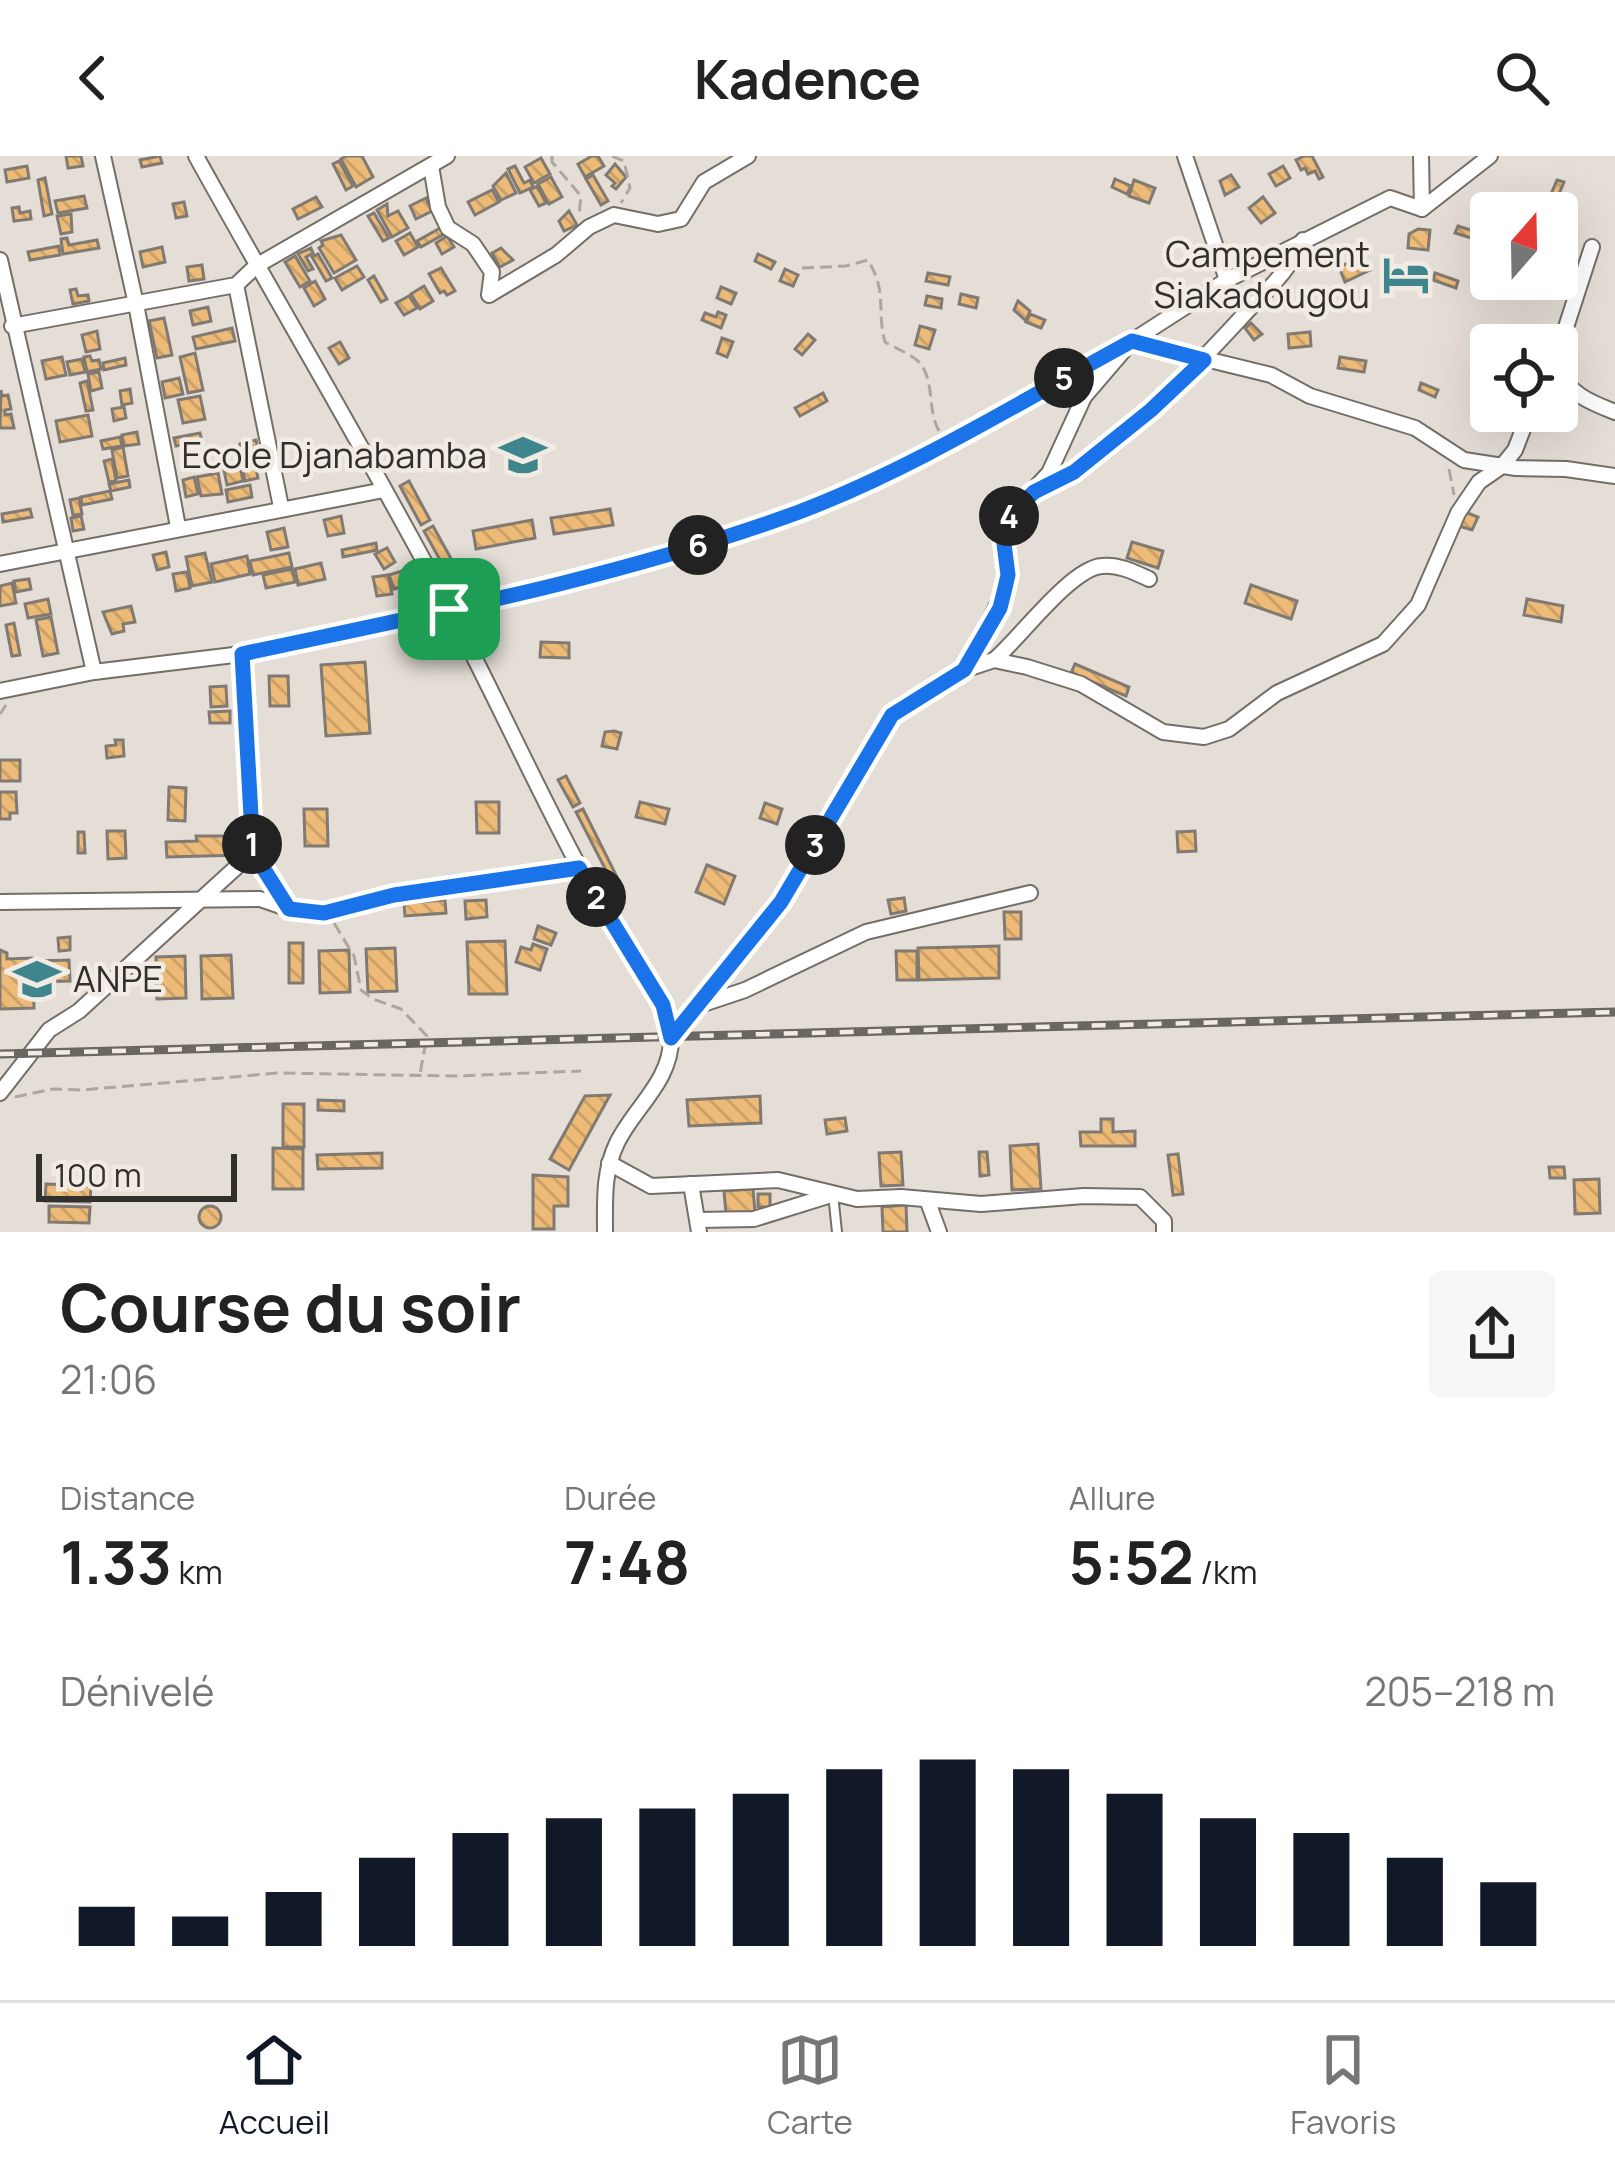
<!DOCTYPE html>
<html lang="fr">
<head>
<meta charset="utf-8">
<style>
	:root { --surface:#fff; --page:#f6f6f6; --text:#222; --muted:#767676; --line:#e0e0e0; --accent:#111827 }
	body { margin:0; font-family:Manrope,sans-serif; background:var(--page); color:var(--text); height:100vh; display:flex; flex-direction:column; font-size:45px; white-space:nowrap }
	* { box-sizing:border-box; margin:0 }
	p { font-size:39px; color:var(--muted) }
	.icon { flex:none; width:66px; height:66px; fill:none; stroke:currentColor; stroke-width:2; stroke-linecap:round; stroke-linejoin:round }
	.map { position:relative; height:1076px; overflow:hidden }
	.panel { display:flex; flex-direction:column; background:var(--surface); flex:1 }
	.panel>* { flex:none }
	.needle { width:78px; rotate:20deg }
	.controls { position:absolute; left:1470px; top:36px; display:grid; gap:24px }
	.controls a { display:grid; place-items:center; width:108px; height:108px; border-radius:12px; background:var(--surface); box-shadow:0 12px 48px #0002; font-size:60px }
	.scale { position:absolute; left:36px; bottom:30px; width:201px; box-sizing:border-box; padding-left:12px; border:6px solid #32302d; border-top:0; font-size:33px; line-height:42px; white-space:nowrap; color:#32302d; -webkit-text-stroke:9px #f1ebe3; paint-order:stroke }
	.pin { position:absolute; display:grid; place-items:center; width:102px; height:102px; color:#fff; margin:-51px; border-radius:24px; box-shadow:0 6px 18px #0006 }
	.km { position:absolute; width:60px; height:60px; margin:-30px; border-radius:50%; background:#222; color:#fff; font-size:33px; line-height:60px; text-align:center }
	.round { display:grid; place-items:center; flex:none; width:126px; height:126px; border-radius:12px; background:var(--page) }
	.headline { display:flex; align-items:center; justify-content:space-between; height:204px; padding:0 60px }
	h1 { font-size:66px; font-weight:700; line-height:90px }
	.figures { display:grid; grid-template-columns:repeat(3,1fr); gap:18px; height:204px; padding:12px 60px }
	.figures div { display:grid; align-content:center }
	.figures b { font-size:60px; font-weight:700 }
	.figures small { font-size:33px; font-weight:400 }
	.figures p { font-size:33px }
	.chart { height:336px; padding:24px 60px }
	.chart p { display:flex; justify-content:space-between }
	.chart svg { width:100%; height:216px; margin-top:12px; stroke:var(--accent); stroke-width:6 }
	header { display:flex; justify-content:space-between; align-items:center; height:156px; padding:0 60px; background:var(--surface); font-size:54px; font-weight:700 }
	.menu { display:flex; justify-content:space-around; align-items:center; height:168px; border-top:3px solid var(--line); background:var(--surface); font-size:33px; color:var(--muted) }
	.menu a { display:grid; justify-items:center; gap:6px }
	.menu .selected { color:var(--accent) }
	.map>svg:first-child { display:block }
</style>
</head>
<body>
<header><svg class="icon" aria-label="back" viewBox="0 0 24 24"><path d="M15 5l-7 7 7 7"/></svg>Kadence<svg class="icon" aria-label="search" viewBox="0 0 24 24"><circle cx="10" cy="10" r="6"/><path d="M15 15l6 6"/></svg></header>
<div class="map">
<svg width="1615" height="1076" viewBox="0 0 1615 1076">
	<defs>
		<pattern id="building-back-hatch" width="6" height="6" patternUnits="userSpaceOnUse" patternTransform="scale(3)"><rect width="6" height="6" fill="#edbb77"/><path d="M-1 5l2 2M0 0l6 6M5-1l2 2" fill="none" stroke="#cca167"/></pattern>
	</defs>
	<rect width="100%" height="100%" fill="#e4ded6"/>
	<g fill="url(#building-back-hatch)" stroke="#807a73" stroke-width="3">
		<polygon points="66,0 81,0 83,10 68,12"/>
		<polygon points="160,0 162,7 142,11 140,4"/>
		<polygon points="346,0 362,0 373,21 356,31 341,3"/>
		<polygon points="592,0 598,0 604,10 585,21 578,8"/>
		<polygon points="1304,0 1312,0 1323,21 1319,23 1315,15 1308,18 1305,12 1301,14 1296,4"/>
		<polygon points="541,2 550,18 534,27 525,11"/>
		<polygon points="339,5 353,30 346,34 333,8"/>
		<polygon points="615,8 626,21 616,33 612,30 615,27 606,19"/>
		<polygon points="27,10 29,22 7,26 5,14"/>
		<polygon points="515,10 524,27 530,24 533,31 520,37 508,13"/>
		<polygon points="1283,10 1290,22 1276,30 1269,18"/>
		<polygon points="506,17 516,37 501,44 493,30"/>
		<polygon points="593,19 608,45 601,49 586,23"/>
		<polygon points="1231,19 1239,31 1225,39 1220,25"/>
		<polygon points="551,21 562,41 549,48 538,28"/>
		<polygon points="45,22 52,58 44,60 38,24"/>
		<polygon points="1115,23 1131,30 1127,38 1112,31"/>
		<polygon points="1134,24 1155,32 1149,47 1129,40"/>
		<polygon points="1557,24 1564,26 1551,57 1543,57"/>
		<polygon points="537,30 546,47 539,50 530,34"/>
		<polygon points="492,34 499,46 475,59 468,46"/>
		<polygon points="84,40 87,52 58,57 55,45"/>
		<polygon points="316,41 322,51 298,63 293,53"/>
		<polygon points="1263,41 1275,57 1261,67 1249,52"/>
		<polygon points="426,42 432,55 416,63 410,50"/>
		<polygon points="184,46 187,60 176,62 173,48"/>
		<polygon points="387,48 388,60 398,55 408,72 392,81 377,54"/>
		<polygon points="19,51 20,57 30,55 31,63 14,65 12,52"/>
		<polygon points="569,55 577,69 564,75 559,65"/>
		<polygon points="374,57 389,82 383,85 368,60"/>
		<polygon points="71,58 72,76 61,78 57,60"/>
		<polygon points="1458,70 1480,77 1478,84 1455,77"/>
		<polygon points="442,71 446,77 421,91 417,85"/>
		<polygon points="1418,73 1430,74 1428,94 1408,92 1409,78"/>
		<polygon points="410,77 418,91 404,99 396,85"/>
		<polygon points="341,79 356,104 334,117 319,92 323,89 321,85"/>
		<polygon points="447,80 454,91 442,98 436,87"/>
		<polygon points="67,82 69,89 97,84 99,92 63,98 61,83"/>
		<polygon points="59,90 60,99 30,104 28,96"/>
		<polygon points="162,91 165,106 143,111 140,96"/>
		<polygon points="311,92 313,97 306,101 313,113 308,115 298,98"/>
		<polygon points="501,92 513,104 500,111 492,97"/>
		<polygon points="318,98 332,122 326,125 312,101"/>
		<polygon points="758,98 775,106 771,113 755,105"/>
		<polygon points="295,100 310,125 300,131 285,106"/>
		<polygon points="1364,100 1370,114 1345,126 1339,111"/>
		<polygon points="202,109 204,123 189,125 187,111"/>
		<polygon points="357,110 364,121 342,134 335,122"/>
		<polygon points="441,112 455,135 447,139 444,135 440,137 429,118"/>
		<polygon points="785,113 798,119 793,130 780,125"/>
		<polygon points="928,117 950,121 948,129 926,125"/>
		<polygon points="1435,117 1458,125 1456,132 1433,124"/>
		<polygon points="374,120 387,143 381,146 368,124"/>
		<polygon points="315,125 325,143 314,150 304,132"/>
		<polygon points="424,130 433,145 420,153 411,138"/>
		<polygon points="721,131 736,137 731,148 717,142"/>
		<polygon points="76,133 78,140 88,139 89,145 73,148 70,134"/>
		<polygon points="961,138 978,142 976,152 959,148"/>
		<polygon points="409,140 417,152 404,159 396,147"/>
		<polygon points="927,140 942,143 941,152 925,149"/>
		<polygon points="1018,145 1030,155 1026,165 1014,154"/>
		<polygon points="208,151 211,165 193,169 190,155"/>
		<polygon points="718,156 726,159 721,172 702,164 705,157 716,161"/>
		<polygon points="1030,158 1045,164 1041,172 1026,166"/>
		<polygon points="164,162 172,199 157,202 149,165"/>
		<polygon points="1251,167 1262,178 1254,184 1245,172"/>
		<polygon points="920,170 935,174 929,193 915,189"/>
		<polygon points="232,172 235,185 196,193 193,181"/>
		<polygon points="97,175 100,193 86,196 82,179"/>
		<polygon points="1310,176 1311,190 1289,192 1288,178"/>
		<polygon points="808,178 815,184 802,199 795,193"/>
		<polygon points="722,182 733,186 727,201 717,197"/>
		<polygon points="340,186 349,202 339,208 329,192"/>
		<polygon points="195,197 203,234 188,237 180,201"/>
		<polygon points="90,200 92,205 99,204 101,213 87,216 84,201"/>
		<polygon points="62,201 66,219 46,223 42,205"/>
		<polygon points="1340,201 1366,205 1364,216 1338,212"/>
		<polygon points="125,202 126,209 104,214 103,207"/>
		<polygon points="82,203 85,216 70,219 67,206"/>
		<polygon points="99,216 102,232 91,235 88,218"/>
		<polygon points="179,222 183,238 165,242 162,226"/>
		<polygon points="87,225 93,254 86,255 80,227"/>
		<polygon points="1421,227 1438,234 1435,241 1419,234"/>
		<polygon points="130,233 132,247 122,249 120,235"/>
		<polygon points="1,234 2,240 8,239 11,253 5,254 5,259 11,258 14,272 0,272"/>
		<polygon points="823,237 827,245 800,260 795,252"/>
		<polygon points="200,240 205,263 183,267 178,244"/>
		<polygon points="124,251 126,262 114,265 112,253"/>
		<polygon points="88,259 92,280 60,286 56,265"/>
		<polygon points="137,276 139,288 124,290 122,279"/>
		<polygon points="200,277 202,285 176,290 174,282"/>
		<polygon points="120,281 122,290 103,293 101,285"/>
		<polygon points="256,284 260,304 241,308 240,288"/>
		<polygon points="123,291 128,320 117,322 112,294"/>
		<polygon points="112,303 116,325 109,326 104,305"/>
		<polygon points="255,308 258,322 245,325 242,310"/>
		<polygon points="240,310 243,325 227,329 224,314"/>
		<polygon points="218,317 222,338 201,340 197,321"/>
		<polygon points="194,321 198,338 186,341 183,324"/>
		<polygon points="129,324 130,331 111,335 109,328"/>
		<polygon points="409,325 430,364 421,369 400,330"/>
		<polygon points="250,329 252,341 228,346 226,334"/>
		<polygon points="110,335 112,343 82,349 81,341"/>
		<polygon points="79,342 82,358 73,359 70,344"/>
		<polygon points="30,353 32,361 3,366 2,358"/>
		<polygon points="610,353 613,369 554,378 551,362"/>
		<polygon points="1465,356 1478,361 1472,374 1459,370"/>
		<polygon points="81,360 84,373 73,375 71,362"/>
		<polygon points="341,360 344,377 328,380 324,364"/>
		<polygon points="532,364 535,382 476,393 473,375"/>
		<polygon points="433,370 459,417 450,422 424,375"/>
		<polygon points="284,372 288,391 271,394 267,376"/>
		<polygon points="1132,386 1163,395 1158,412 1127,402"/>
		<polygon points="376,387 377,394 343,401 342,394"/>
		<polygon points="387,392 395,406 384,413 375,398"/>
		<polygon points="166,396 169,411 157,414 153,399"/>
		<polygon points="205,397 212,426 192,430 186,401"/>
		<polygon points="289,397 292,411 253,419 250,405"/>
		<polygon points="247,400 250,418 215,426 211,408"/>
		<polygon points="321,407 325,423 298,429 295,413"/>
		<polygon points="292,413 295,426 266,432 263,419"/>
		<polygon points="402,415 406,429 394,433 389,419"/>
		<polygon points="187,416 190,432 176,435 173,418"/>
		<polygon points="388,419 392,438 377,440 373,421"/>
		<polygon points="29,423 31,433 16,436 14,425"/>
		<polygon points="12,427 16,447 0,450 0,430"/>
		<polygon points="1251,429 1297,445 1291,463 1245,447"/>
		<polygon points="48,443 51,458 28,462 25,448"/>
		<polygon points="1527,443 1563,450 1561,466 1524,459"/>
		<polygon points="131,450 135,466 123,468 124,475 112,478 103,456"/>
		<polygon points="51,461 58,497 43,500 36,464"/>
		<polygon points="14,467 20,499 12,500 6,469"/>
		<polygon points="541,486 569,487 569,502 540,501"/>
		<polygon points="365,506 370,577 326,580 321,509"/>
		<polygon points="1075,508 1129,531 1126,540 1071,517"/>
		<polygon points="269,520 288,520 289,550 270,550"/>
		<polygon points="226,530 227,550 211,551 210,531"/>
		<polygon points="230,555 230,567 210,567 209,556"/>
		<polygon points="614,575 621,577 617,593 602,590 605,576"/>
		<polygon points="115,584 123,584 124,600 107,602 106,590 116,589"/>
		<rect x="0" y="604" width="20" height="21"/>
		<polygon points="566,620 580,647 573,651 558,624"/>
		<polygon points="169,631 186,632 185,665 168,664"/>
		<polygon points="0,636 16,636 17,657 10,657 10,663 0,663"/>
		<polygon points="476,646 499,646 499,677 477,677"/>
		<polygon points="640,646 669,653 665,668 636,661"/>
		<polygon points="765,647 782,653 777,668 760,662"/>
		<polygon points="304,653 327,653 328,690 305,690"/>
		<polygon points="583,653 620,727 614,730 576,656"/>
		<polygon points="107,675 125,675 126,702 108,703"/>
		<polygon points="1195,675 1196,695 1178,696 1177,676"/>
		<polygon points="78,676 84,676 85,697 78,697"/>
		<polygon points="196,680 225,680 226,685 243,684 243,699 167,701 166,686 197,685"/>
		<polygon points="707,709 735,720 724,748 696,736"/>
		<polygon points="904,742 906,755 891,758 888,744"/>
		<polygon points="445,744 446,757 405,760 404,747"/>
		<polygon points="486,744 487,761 466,763 465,745"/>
		<polygon points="1004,756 1021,756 1021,783 1005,783"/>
		<polygon points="538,770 556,777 551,789 534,783"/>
		<polygon points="70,781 70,794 59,795 58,782"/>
		<polygon points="505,785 507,838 469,838 467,786"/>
		<rect x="289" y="787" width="14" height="40"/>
		<polygon points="533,788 547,793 540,814 516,806 521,791 531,794"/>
		<polygon points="999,790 999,822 919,824 918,792"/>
		<polygon points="395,792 397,835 368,836 366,793"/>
		<polygon points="0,794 7,797 7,803 32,802 34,852 0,853"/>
		<polygon points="349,794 350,836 320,837 319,795"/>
		<polygon points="896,795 917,795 917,824 897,824"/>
		<polygon points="231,799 233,842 202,843 201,800"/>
		<polygon points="185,800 186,842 157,843 156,801"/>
		<polygon points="69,804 70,825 33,826 33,805"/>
		<polygon points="610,939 569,1014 550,1003 585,940"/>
		<polygon points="760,940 761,967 689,970 687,944"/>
		<polygon points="318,944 344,945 344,955 318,954"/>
		<rect x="283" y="948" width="21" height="43"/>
		<polygon points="845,962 847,975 827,978 825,964"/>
		<polygon points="1101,963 1113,963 1113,976 1135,975 1135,990 1081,990 1080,976 1101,976"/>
		<polygon points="1038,988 1041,1033 1012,1034 1010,990"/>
		<polygon points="273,992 303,993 303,1033 273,1033"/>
		<polygon points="901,996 903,1029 881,1030 879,997"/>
		<polygon points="979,996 987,996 989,1019 980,1020"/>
		<polygon points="382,997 382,1012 318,1013 317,999"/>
		<polygon points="1178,998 1183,1038 1173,1039 1168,999"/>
		<polygon points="1549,1011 1564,1011 1565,1022 1550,1022"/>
		<polygon points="533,1019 568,1021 568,1050 554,1050 554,1073 533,1073"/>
		<polygon points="1599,1023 1600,1057 1575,1058 1574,1024"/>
		<polygon points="46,1028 91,1030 90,1046 45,1045"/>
		<polygon points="753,1033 755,1056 726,1058 724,1035"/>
		<rect x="758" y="1038" width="12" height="13"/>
		<polygon points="906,1049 907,1076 883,1076 882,1051"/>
		<circle cx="210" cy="1061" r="11"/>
		<polygon points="49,1050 90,1051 89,1067 49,1066"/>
	</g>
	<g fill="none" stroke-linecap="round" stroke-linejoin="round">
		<defs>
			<polyline id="lane" points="833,1038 837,1076"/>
			<g id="street">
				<polyline points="103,0 136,148 178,371"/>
				<path d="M196,0C280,152 370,301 450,454C494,538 533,624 577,707C599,749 672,840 671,883C671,925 634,952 617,987C603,1016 605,1045 605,1076"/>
				<polyline points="1185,0 1227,124"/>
				<polyline points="1421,0 1422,53"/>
				<polyline points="431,10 438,51 448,72 473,88 492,116 489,139 556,99 589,71 614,59 658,68 681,63 704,26 748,0"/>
				<polyline points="0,104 94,516"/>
				<polyline points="236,129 281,351"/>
				<polyline points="12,170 236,129 256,110 447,0"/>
				<polyline points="1557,199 1592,91"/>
				<path d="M1557,210C1567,237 1589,246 1615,256"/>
				<path d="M1039,334C1117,293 1180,228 1239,164C1263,137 1288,118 1303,84"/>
				<polyline points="0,408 384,334"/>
				<polyline points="242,498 253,696 289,753"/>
				<path d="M994,504C1020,482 1071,412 1102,410C1118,408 1134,416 1149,423"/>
				<polyline points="964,514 994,504 1027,511 1081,528 1163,576 1204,581 1229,573 1277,537 1383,488 1418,449 1458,357 1479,326 1502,310 1515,294 1530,255"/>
				<polyline points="0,535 94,516 242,498 449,453 639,408 801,355 888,316 969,274 1132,185 1227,124 1390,42 1422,53 1490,0"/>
				<polyline points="0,746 260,743 289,753 324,757 394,739 579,712"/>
				<polyline points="697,850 745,834 866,776 1030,737"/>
				<polyline points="671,882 781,746 892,559 964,514 1004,436 1008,419 1002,372 1008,361 1049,317 1084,241 1132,185 1271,219 1310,240 1415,272 1464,304 1516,312 1566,313 1615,320"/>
				<polyline points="0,937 49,874 79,855 253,696"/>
				<polyline points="609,1007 651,1030 778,1024 857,1043 901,1041 981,1048 1084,1040 1140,1041 1164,1065 1164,1076"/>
				<polyline points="691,1028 699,1076"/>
				<polyline points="928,1046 939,1076"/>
				<polyline points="698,1064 754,1063 828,1040"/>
			</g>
		</defs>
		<use href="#lane" stroke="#746e68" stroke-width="12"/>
		<use href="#street" stroke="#746e68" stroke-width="18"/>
		<g stroke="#aba7a0" stroke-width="3" stroke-dasharray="12 6" stroke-linecap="butt">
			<polyline points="552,0 552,6 581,40 579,59"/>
			<polyline points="612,0 624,5 630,32 621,47"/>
			<path d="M802,112L846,110L868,104C888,138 876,152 885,186C895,192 913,199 920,207C935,226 927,254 939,275"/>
			<polyline points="1449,313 1454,339"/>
			<polyline points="0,558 6,549"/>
			<polyline points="334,767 354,800 361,834 373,843 401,853 427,880 420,918"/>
			<polyline points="15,941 53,933 82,934 278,917 454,920 581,915"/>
		</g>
		<use href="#lane" stroke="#fff" stroke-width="8"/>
		<use href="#street" stroke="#fff" stroke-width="14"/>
		<defs>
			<polyline id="rail" points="0,898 1615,856"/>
		</defs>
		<use href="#rail" stroke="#6a6662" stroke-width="9"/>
		<use href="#rail" stroke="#f1ebe3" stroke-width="4.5" stroke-dasharray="14" stroke-linecap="butt"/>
	</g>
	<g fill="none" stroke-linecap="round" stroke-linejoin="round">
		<defs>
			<path id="route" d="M1132,185L1204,204L1151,254L1074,316L1034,336L1008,361L1002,372L1008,419L1004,436L1000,452L964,514L892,559L781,746L671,882L663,849L579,712L394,739L324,757L289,753L253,696L242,498C429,458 619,422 799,356C915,312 1023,244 1132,185Z"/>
		</defs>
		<use href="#route" stroke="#fff" stroke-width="24"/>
		<use href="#route" stroke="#1a73e8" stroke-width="15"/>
	</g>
	<defs>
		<symbol id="hotel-bare" viewBox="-9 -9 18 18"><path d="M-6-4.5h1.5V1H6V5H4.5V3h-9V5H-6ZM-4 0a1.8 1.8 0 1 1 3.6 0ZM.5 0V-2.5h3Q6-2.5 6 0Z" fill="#3e858e" stroke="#f1ebe3" stroke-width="2.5" paint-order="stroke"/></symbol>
		<symbol id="school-bare" viewBox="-9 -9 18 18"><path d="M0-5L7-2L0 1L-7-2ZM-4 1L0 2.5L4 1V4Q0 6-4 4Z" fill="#3e858e" stroke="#f1ebe3" stroke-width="2.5" paint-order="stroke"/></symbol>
	</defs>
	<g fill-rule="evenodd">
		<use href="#hotel-bare" x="1373" y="86" width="66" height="66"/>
		<use href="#school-bare" x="490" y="266" width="66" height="66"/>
		<use href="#school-bare" x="4" y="790" width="66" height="66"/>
	</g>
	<g text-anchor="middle" stroke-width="9" stroke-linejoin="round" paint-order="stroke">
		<g font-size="36" fill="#32302d" stroke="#f1ebe3" text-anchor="end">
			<text x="1370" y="111">Campement<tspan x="1370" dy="41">Siakadougou</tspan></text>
			<text x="487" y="312">Ecole Djanabamba</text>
			<text x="73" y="836" text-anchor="start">ANPE</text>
		</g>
	</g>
</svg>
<div class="controls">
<a><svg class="needle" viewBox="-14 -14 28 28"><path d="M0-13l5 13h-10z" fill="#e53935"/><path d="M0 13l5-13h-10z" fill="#767676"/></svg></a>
<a><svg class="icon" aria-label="locate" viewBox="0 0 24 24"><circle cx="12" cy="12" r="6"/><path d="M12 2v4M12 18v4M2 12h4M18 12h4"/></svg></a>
</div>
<div class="scale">100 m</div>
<div class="pin" style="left:449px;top:453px;background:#1e9e55"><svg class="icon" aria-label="arrive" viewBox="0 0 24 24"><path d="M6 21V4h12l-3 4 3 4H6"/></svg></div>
<b class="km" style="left:252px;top:688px">1</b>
<b class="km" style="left:596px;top:741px">2</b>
<b class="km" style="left:815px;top:689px">3</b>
<b class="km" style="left:1009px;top:360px">4</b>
<b class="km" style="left:1064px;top:222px">5</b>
<b class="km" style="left:698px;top:389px">6</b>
</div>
<section class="panel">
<div class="headline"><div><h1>Course du soir</h1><p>21:06</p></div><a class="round"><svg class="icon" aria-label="share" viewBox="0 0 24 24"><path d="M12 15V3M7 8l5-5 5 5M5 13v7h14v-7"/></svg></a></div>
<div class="figures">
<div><p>Distance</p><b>1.33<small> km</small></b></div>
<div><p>Durée</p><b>7:48</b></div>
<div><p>Allure</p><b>5:52<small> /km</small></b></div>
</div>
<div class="chart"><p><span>Dénivelé</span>205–218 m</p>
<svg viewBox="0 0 160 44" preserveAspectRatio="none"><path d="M5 44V36M15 44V38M25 44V33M35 44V26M45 44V21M55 44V18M65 44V16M75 44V13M85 44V8M95 44V6M105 44V8M115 44V13M125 44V18M135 44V21M145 44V26M155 44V31"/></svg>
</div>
</section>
<nav class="menu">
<a class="selected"><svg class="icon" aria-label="home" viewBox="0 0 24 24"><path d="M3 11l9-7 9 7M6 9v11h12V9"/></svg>Accueil</a>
<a><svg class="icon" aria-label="map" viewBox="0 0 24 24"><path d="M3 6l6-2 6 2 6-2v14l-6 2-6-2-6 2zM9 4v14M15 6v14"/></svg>Carte</a>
<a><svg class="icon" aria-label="saved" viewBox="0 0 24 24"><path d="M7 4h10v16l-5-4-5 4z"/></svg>Favoris</a>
</nav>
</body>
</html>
